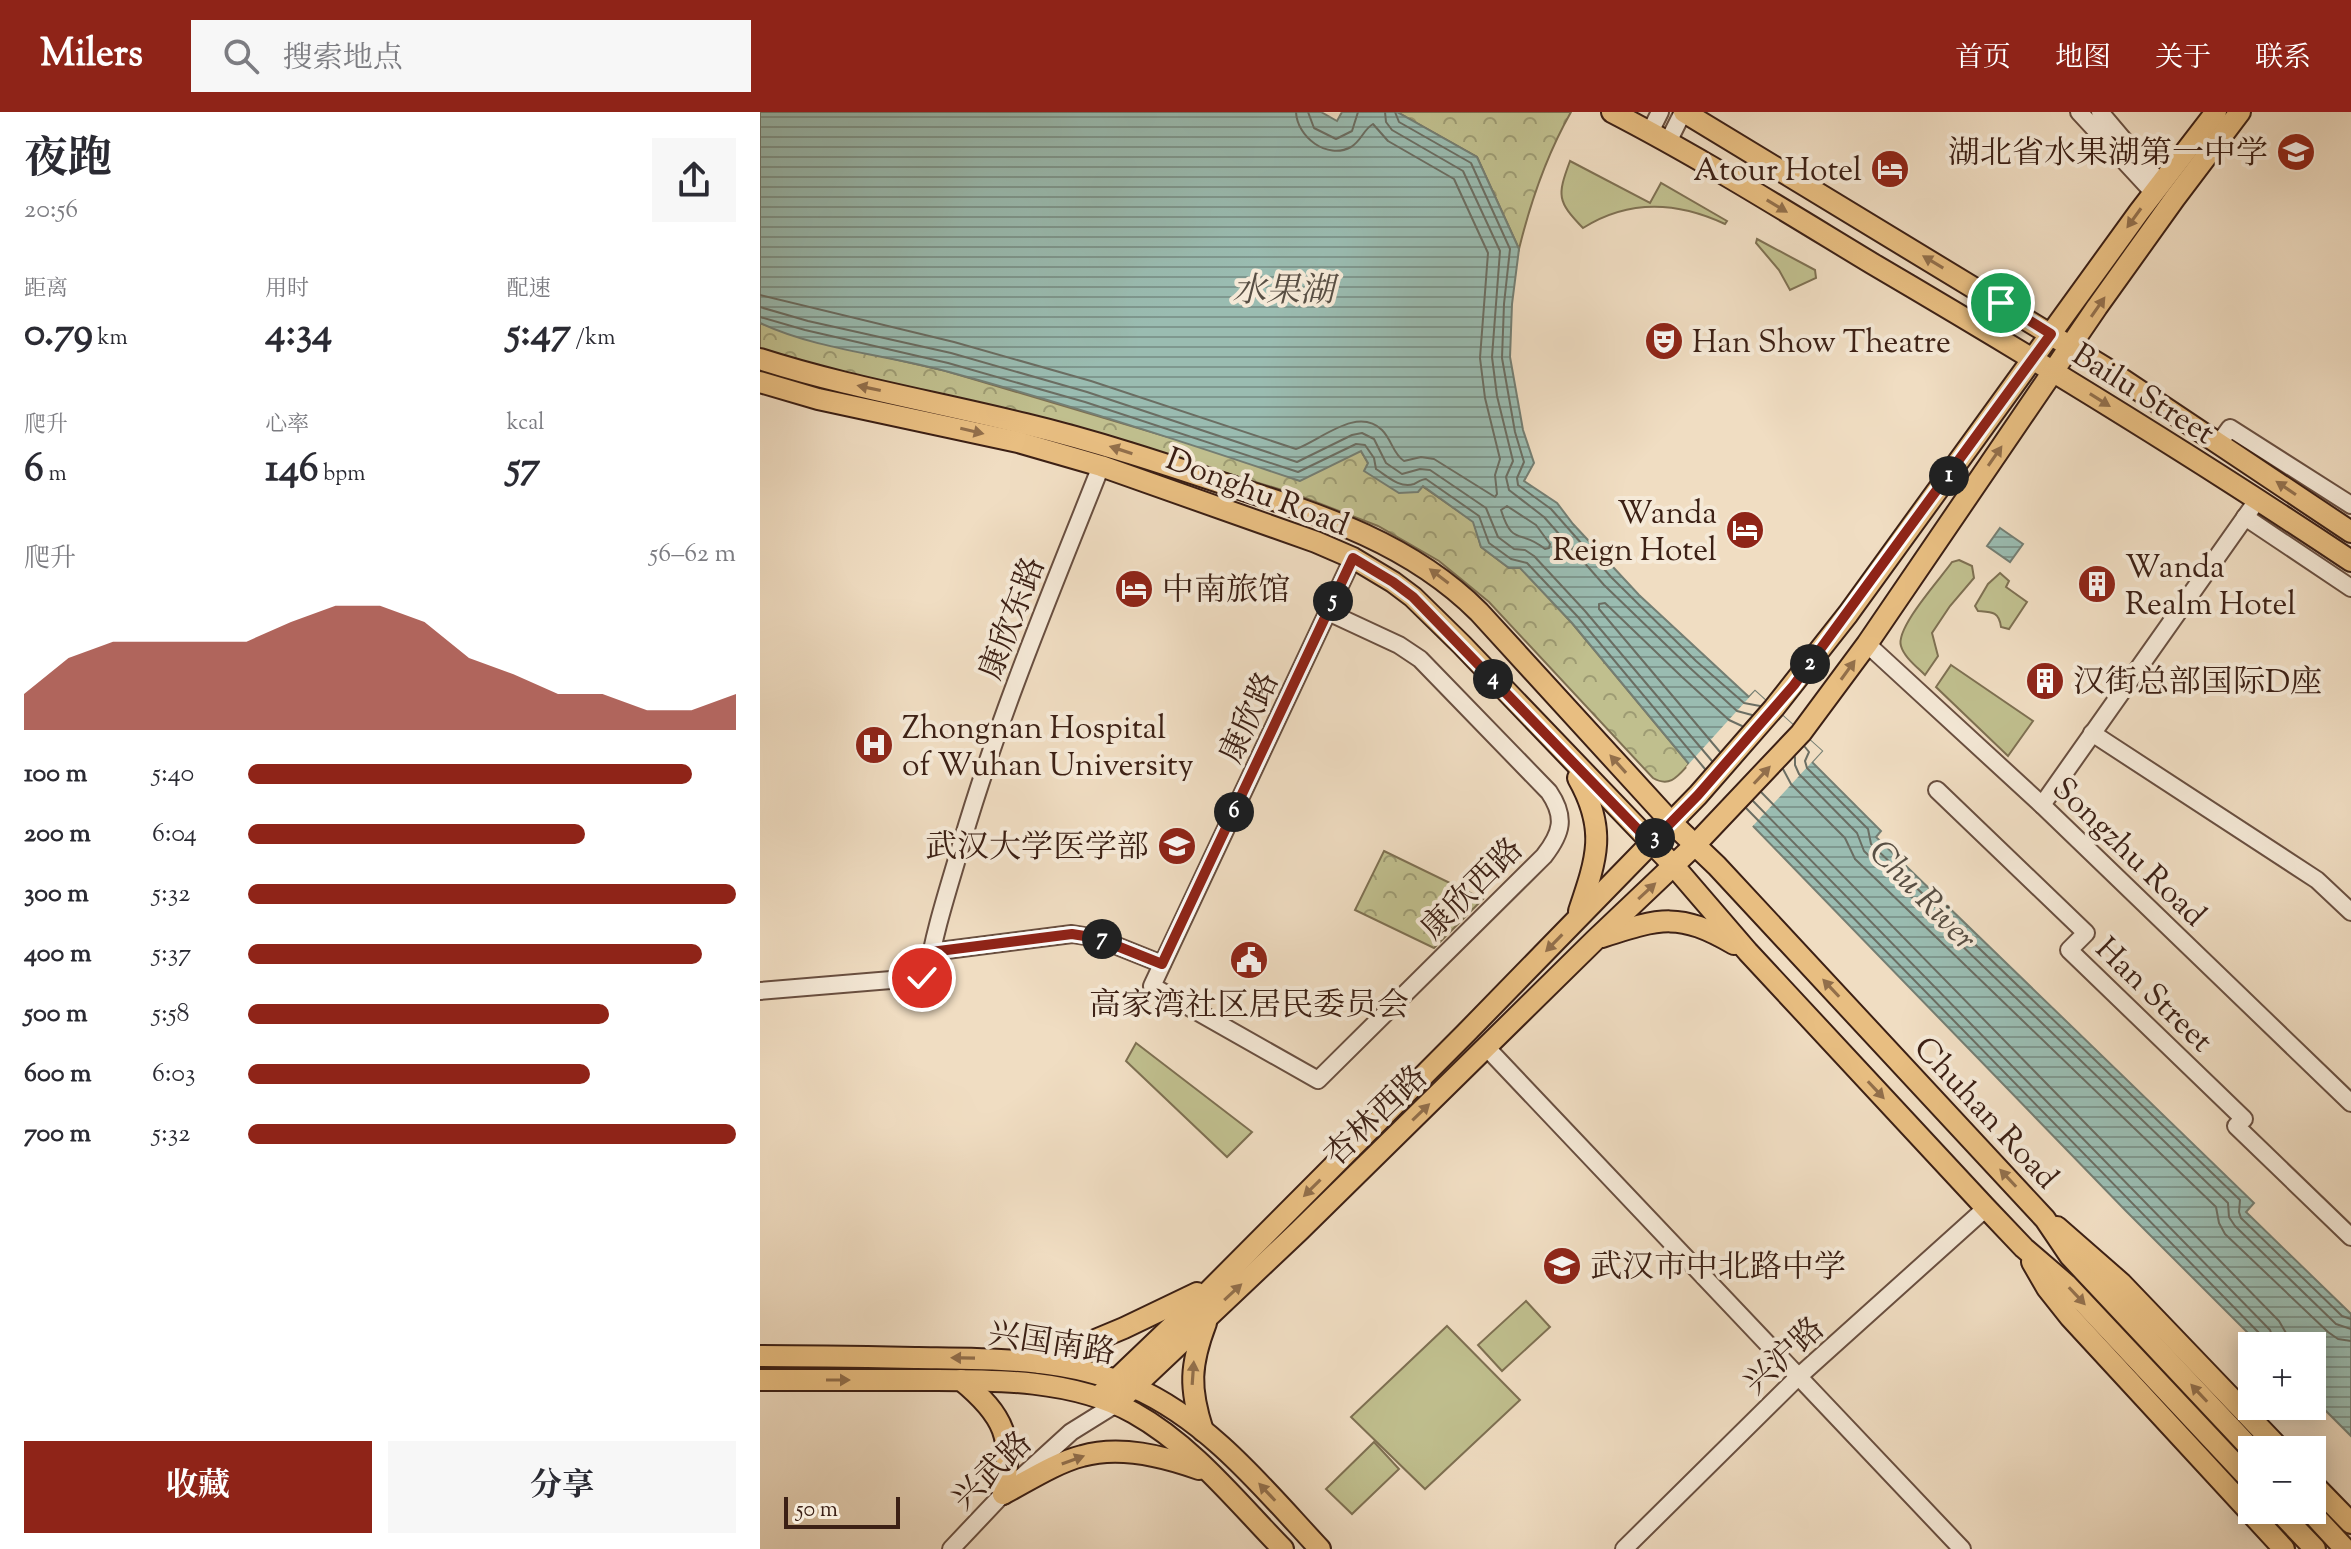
<!DOCTYPE html>
<html lang="zh">
<head>
<meta charset="utf-8">
<style>
	:root { --surface:#fff; --page:#f7f7f7; --text:#2b2b33; --muted:#7c7c81; --accent:#8f2418 }
	body { margin:0; font-family:"Sorts Mill Goudy","Noto Serif SC",serif; background:var(--page); color:var(--text); height:100vh; display:flex; flex-direction:column; font-size:30px; white-space:nowrap }
	* { box-sizing:border-box; margin:0 }
	p { font-size:26px; color:var(--muted) }
	.icon { flex:none; width:44px; height:44px; fill:none; stroke:currentColor; stroke-width:2; stroke-linecap:round; stroke-linejoin:round }
	.map { position:relative; flex:1; overflow:hidden }
	.side { display:flex; flex-direction:column; background:var(--surface); width:760px }
	.side>* { flex:none }
	.fabs { position:absolute; left:1478px; top:1220px; display:grid; gap:16px }
	.fabs a { display:grid; place-items:center; width:88px; height:88px; border-radius:0px; background:var(--surface); box-shadow:0 4px 20px #0003; font-size:40px }
	.scale { position:absolute; left:24px; bottom:20px; width:116px; box-sizing:border-box; padding-left:8px; border:4px solid #3c2015; border-top:0; font-size:22px; line-height:28px; white-space:nowrap; color:#3c2015; -webkit-text-stroke:6px #f5e9d7; paint-order:stroke }
	.pin { position:absolute; display:grid; place-items:center; width:68px; height:68px; color:#fff; margin:-34px; border:4px solid #fff; border-radius:50%; box-shadow:0 2px 8px #0007 }
	.km { position:absolute; width:40px; height:40px; margin:-20px; border-radius:50%; background:#222; color:#fff; font-size:22px; line-height:40px; text-align:center }
	.round { display:grid; place-items:center; flex:none; width:84px; height:84px; border-radius:0px; background:var(--page) }
	.overview { display:flex; align-items:center; justify-content:space-between; height:136px; padding:0 24px }
	h1 { font-size:44px; font-weight:700; line-height:60px }
	.figures { display:grid; grid-template-columns:repeat(3,1fr); gap:12px; height:136px; padding:8px 24px }
	.figures div { display:grid; align-content:center }
	.figures b { font-size:40px; font-weight:700 }
	.figures small { font-size:22px; font-weight:400 }
	.figures p { font-size:22px }
	.chart { height:224px; padding:16px 24px }
	.chart p { display:flex; justify-content:space-between }
	.chart svg { width:100%; height:144px; margin-top:8px; fill:var(--accent); opacity:.7 }
	.action { display:flex; gap:16px; margin-top:auto; padding:16px 24px }
	.action a { flex:1; height:92px; border-radius:0px; background:var(--accent); color:#fff; font-size:32px; font-weight:700; line-height:92px; text-align:center }
	.action a+a { background:var(--page); color:var(--text) }
	ul { padding:0 24px; list-style:none; font-size:26px }
	li { display:grid; grid-template-columns:128px 96px 1fr; align-items:center; height:60px }
	li i { height:20px; border-radius:10px; background:var(--accent) }
	header { display:flex; align-items:center; gap:48px; box-sizing:border-box; height:112px; padding:0 40px; background:var(--accent); color:#fff }
	header strong { font-size:38px }
	nav { display:flex; gap:44px; margin-inline-start:auto; font-size:28px }
	.search { width:560px; height:72px; background:var(--page); display:flex; align-items:center; gap:20px; box-sizing:border-box; padding:0 28px; border-radius:0px; color:var(--muted); font-size:30px }
	main { display:flex; flex:1; min-height:0 }
	.map>svg:first-child { display:block }
</style>
</head>
<body>
<header>
<strong>Milers</strong>
<div class="search"><svg class="icon" aria-label="search" viewBox="0 0 24 24"><circle cx="10" cy="10" r="6"/><path d="M15 15l6 6"/></svg>搜索地点</div>
<nav><a>首页</a><a>地图</a><a>关于</a><a>联系</a></nav>
</header>
<main>
<section class="side">
<div class="overview"><div><h1>夜跑</h1><p>20:56</p></div><a class="round"><svg class="icon" aria-label="share" viewBox="0 0 24 24"><path d="M12 15V3M7 8l5-5 5 5M5 13v7h14v-7"/></svg></a></div>
<div class="figures">
<div><p>距离</p><b>0.79<small> km</small></b></div>
<div><p>用时</p><b>4:34</b></div>
<div><p>配速</p><b>5:47<small> /km</small></b></div>
</div>
<div class="figures">
<div><p>爬升</p><b>6<small> m</small></b></div>
<div><p>心率</p><b>146<small> bpm</small></b></div>
<div><p>kcal</p><b>57</b></div>
</div>
<div class="chart"><p><span>爬升</span>56–62 m</p>
<svg viewBox="0 0 160 44" preserveAspectRatio="none"><path d="M0 44V33L10 22L20 17L30 17L40 17L50 17L60 11L70 6L80 6L90 11L100 22L110 27L120 33L130 33L140 38L150 38L160 33V44z"/></svg>
</div>
<ul>
<li><b>100 m</b>5:40<i style="width:91%"></i></li>
<li><b>200 m</b>6:04<i style="width:69%"></i></li>
<li><b>300 m</b>5:32<i style="width:100%"></i></li>
<li><b>400 m</b>5:37<i style="width:93%"></i></li>
<li><b>500 m</b>5:58<i style="width:74%"></i></li>
<li><b>600 m</b>6:03<i style="width:70%"></i></li>
<li><b>700 m</b>5:32<i style="width:100%"></i></li>
</ul>
<div class="action"><a>收藏</a><a>分享</a></div>
</section>
<div class="map">
<svg width="1591" height="1437" viewBox="0 0 1591 1437">
	<defs>
		<pattern id="park-crowns" width="20" height="18" patternUnits="userSpaceOnUse" patternTransform="scale(2)"><rect width="20" height="18" fill="#c0bf8e"/><path d="M2 6a3 3 0 1 1 6 0M12 15a3 3 0 1 1 6 0" fill="none" stroke="#9d9b73"/></pattern>
		<pattern id="water-rules" width="6" height="5" patternUnits="userSpaceOnUse" patternTransform="scale(2)"><rect width="6" height="5" fill="#9abcb1"/><path d="M0 2.5h6" fill="none" stroke="#7f988f"/></pattern>
	</defs>
	<rect width="100%" height="100%" fill="#f0ddc2"/>
	<filter id="stains"><feTurbulence type="fractalNoise" baseFrequency=".0025" numOctaves="4"/><feColorMatrix values="0 0 0 0 .2 0 0 0 0 .09 0 0 0 0 .02 0 0 0 .5 -.17"/></filter>
	<radialGradient id="worn" r=".72"><stop offset=".6" stop-color="#630" stop-opacity="0"/><stop offset="1" stop-color="#630" stop-opacity=".3"/></radialGradient>
	<g fill="#c0bf8e" stroke="#7e7052" stroke-width="2">
		<path d="M810,49L890,91L901,71L967,109L965,112C918,90 869,87 823,116C797,89 797,84 810,49Z"/>
		<polygon points="997,127 1055,158 1056,166 1030,178 1019,158 996,131"/>
		<path d="M1199,448L1212,454L1214,466L1190,494L1172,521L1178,544L1165,563C1157,555 1144,545 1141,534C1135,516 1181,466 1192,450Z"/>
		<path d="M1240,461L1249,469L1246,475L1267,490L1249,517L1241,515C1239,499 1231,500 1218,499L1215,494L1228,472Z"/>
		<polygon points="1191,553 1273,609 1248,644 1176,575"/>
		<polygon points="376,931 492,1020 467,1045 366,949"/>
		<polygon points="766,1189 790,1215 742,1259 718,1233"/>
		<polygon points="687,1214 760,1288 665,1377 591,1305"/>
		<polygon points="614,1330 639,1357 592,1402 566,1377"/>
	</g>
	<g fill="url(#park-crowns)" stroke="#7e7052" stroke-width="2">
		<path d="M637,0H811C786,44 771,88 759,137L717,45Z"/>
		<path d="M0,211L43,226L186,259L408,325L601,339L608,351L662,374L714,410L721,435L749,456L760,455L812,511L929,652C918,664 910,676 893,666L729,490L679,449L618,414L535,382L321,317L96,265L0,238Z"/>
		<polygon points="624,739 723,787 674,836 595,798"/>
	</g>
	<g fill="url(#water-rules)" stroke="#747e73" stroke-width="2">
		<path d="M0,0H561L577,9L582,0H637L717,45L759,137L752,192L750,245L763,318L774,351L764,369L797,391L813,412L879,483L989,585L995,579L1062,639L1052,650L1121,719L1116,725L1494,1091L1486,1100L1591,1202V1324L1552,1285V1234H1501L1366,1099L993,714L929,652L812,511L760,456H749L721,435L713,410L663,374L658,380L639,381L604,359L608,351L601,339L540,369C424,330 308,292 189,260C129,243 57,238 0,211Z"/>
		<polygon points="1240,416 1263,432 1250,450 1227,434"/>
	</g>
	<polygon fill="#f0ddc2" points="995,579 1062,639 990,717 926,655"/>
	<g fill="none" stroke-linecap="round" stroke-linejoin="round">
		<g stroke="#6b6e63" stroke-width="2">
			<polyline points="548,0 554,16 576,27 592,19 598,0"/>
			<polyline points="625,0 626,10 632,18 703,59 740,139 732,245 737,284 753,349 746,365 749,378 784,405 844,473 930,556 977,599 992,603"/>
			<polyline points="635,0 639,10 711,51 750,137 744,192 742,246 755,320 764,350 757,366 758,373 791,397 852,466 936,549 984,591 1000,594"/>
			<path d="M0,183L194,230L331,269L536,337C561,328 597,294 622,318C632,328 633,342 644,349L661,345L674,347L735,385L737,382L735,363L740,347L725,286L720,246L728,141L694,67L628,29L613,12C604,17 601,29 591,35C567,48 537,25 536,0"/>
			<polyline points="0,195 48,209 191,241 327,280 537,350 592,323 602,321 614,327 626,351 642,362 660,357 670,358 726,396 738,425 754,437 765,438 774,444 825,499 952,649"/>
			<path d="M0,205L45,218L188,251L325,290L538,360L596,332L605,333L614,346L616,357C627,364 640,377 654,372C658,370 662,367 666,367L719,404L729,431L751,447L767,451L818,505L945,657"/>
			<path d="M747,394L776,413L790,432L789,436L785,437C760,416 753,436 741,398Z"/>
			<polyline points="1045,635 1049,640 1045,649 1047,656 1108,717 1111,732 1480,1088 1479,1100 1481,1106 1582,1204 1591,1207"/>
			<polyline points="960,640 839,497 839,492 845,491 922,565 969,608 982,614"/>
			<polyline points="1035,645 1035,653 1039,662 1097,721 1104,739 1468,1091 1469,1105 1475,1114 1576,1212 1591,1217"/>
			<polyline points="1023,657 1031,672 1085,726 1095,747 1456,1095 1459,1111 1465,1122 1568,1220 1578,1227 1591,1229"/>
			<polyline points="1001,680 1519,1209 1526,1221 1528,1234"/>
			<polyline points="993,689 1510,1218 1516,1234"/>
			<polyline points="986,696 1503,1225 1506,1234"/>
		</g>
		<defs>
			<g id="minor">
				<polyline points="1319,0 1393,80"/>
				<polyline points="1340,0 1400,71"/>
				<polyline points="890,20 900,0"/>
				<polyline points="908,30 923,0"/>
				<polyline points="1459,331 1470,316 1591,393"/>
				<polyline points="1485,405 1591,476"/>
				<path d="M568,500L639,533L660,547L789,680C806,705 802,721 784,744L558,968L392,874L593,446"/>
				<polyline points="1107,532 1282,693 1591,991"/>
				<polyline points="1332,621 1557,768 1591,800"/>
				<polyline points="1177,678 1326,821 1309,838 1484,1007 1476,1014 1591,1125"/>
				<polyline points="1282,693 1498,387"/>
				<polyline points="171,840 312,822 337,826 402,852"/>
				<path d="M0,879L167,865C174,819 189,775 202,730C240,601 292,478 341,354"/>
				<polyline points="727,936 1202,1437"/>
				<polyline points="191,1437 243,1382 311,1320 356,1292"/>
				<polyline points="864,1437 1037,1266 1226,1096"/>
			</g>
			<g id="major">
				<path d="M852,0C941,46 1027,100 1113,152C1275,247 1435,345 1591,449"/>
				<polyline points="924,0 1344,255 1591,420"/>
				<path d="M0,247C87,275 177,290 265,312C336,329 405,352 474,375C564,404 651,432 719,500L911,710L957,754L1285,1107L1310,1144L1492,1338"/>
				<polyline points="0,270 58,287 258,330 341,354 556,430 593,446 633,470 653,485 702,533 914,754 988,840 1226,1096 1264,1136 1307,1173 1492,1370"/>
				<path d="M818,666C847,717 837,746 819,799"/>
				<path d="M842,825C901,806 919,800 974,832"/>
				<polyline points="1297,1115 1361,1171 1521,1338"/>
				<polyline points="1272,1150 1287,1176 1310,1205 1524,1437"/>
				<path d="M0,1244C53,1244 105,1245 158,1246C229,1247 306,1245 373,1275C449,1308 505,1378 560,1437"/>
				<polyline points="280,1251 364,1216 437,1181"/>
				<path d="M0,1268C49,1268 98,1268 147,1268C221,1268 308,1264 374,1301C433,1334 477,1390 523,1437"/>
				<path d="M201,1268C245,1304 254,1327 243,1382"/>
				<polyline points="338,1285 448,1180 706,921 938,683 1014,596 1088,502 1379,100 1456,0"/>
				<polyline points="356,1292 539,1119 835,828 935,733 1041,621 1107,532 1337,195 1415,86 1480,0"/>
				<path d="M443,1319C429,1276 430,1253 446,1211"/>
				<polyline points="1552,1371 1591,1411"/>
				<path d="M243,1382C268,1369 295,1351 322,1344C360,1333 403,1344 439,1357"/>
				<polyline points="1518,1398 1555,1437"/>
				<polyline points="1549,1398 1585,1437"/>
			</g>
		</defs>
		<use href="#minor" stroke="#694f40" stroke-width="20"/>
		<use href="#major" stroke="#3c2015" stroke-width="24"/>
		<use href="#minor" stroke="#f5e9d7" stroke-width="16"/>
		<use href="#major" stroke="#e8be81" stroke-width="20"/>
	</g>
	<defs><path id="oneway-solid" d="M-6-.8H1V-3.2L6.5 0L1 3.2V.8H-6Z" transform="scale(2)"/></defs>
	<g fill="#926f4b">
		<use href="#oneway-solid" transform="translate(1017 94) rotate(31)"/>
		<use href="#oneway-solid" transform="translate(1374 106) rotate(126)"/>
		<use href="#oneway-solid" transform="translate(1173 150) rotate(-149)"/>
		<use href="#oneway-solid" transform="translate(1338 195) rotate(-55)"/>
		<use href="#oneway-solid" transform="translate(109 276) rotate(-168)"/>
		<use href="#oneway-solid" transform="translate(1340 288) rotate(32)"/>
		<use href="#oneway-solid" transform="translate(212 319) rotate(13)"/>
		<use href="#oneway-solid" transform="translate(361 338) rotate(-162)"/>
		<use href="#oneway-solid" transform="translate(1235 344) rotate(-55)"/>
		<use href="#oneway-solid" transform="translate(1526 376) rotate(-146)"/>
		<use href="#oneway-solid" transform="translate(679 464) rotate(-143)"/>
		<use href="#oneway-solid" transform="translate(1088 558) rotate(-54)"/>
		<use href="#oneway-solid" transform="translate(858 652) rotate(-132)"/>
		<use href="#oneway-solid" transform="translate(1002 663) rotate(-47)"/>
		<use href="#oneway-solid" transform="translate(887 779) rotate(-43)"/>
		<use href="#oneway-solid" transform="translate(794 831) rotate(134)"/>
		<use href="#oneway-solid" transform="translate(1071 876) rotate(-133)"/>
		<use href="#oneway-solid" transform="translate(1116 978) rotate(47)"/>
		<use href="#oneway-solid" transform="translate(661 1000) rotate(-44)"/>
		<use href="#oneway-solid" transform="translate(1248 1066) rotate(-133)"/>
		<use href="#oneway-solid" transform="translate(552 1076) rotate(135)"/>
		<use href="#oneway-solid" transform="translate(473 1180) rotate(-43)"/>
		<use href="#oneway-solid" transform="translate(1317 1184) rotate(47)"/>
		<use href="#oneway-solid" transform="translate(203 1246) rotate(-179)"/>
		<use href="#oneway-solid" transform="translate(433 1261) rotate(-86)"/>
		<use href="#oneway-solid" transform="translate(78 1268)"/>
		<use href="#oneway-solid" transform="translate(1439 1281) rotate(-133)"/>
		<use href="#oneway-solid" transform="translate(313 1348) rotate(-20)"/>
		<use href="#oneway-solid" transform="translate(507 1380) rotate(-133)"/>
	</g>
	<g fill="none" stroke-linecap="round" stroke-linejoin="round">
		<defs>
			<polyline id="route" points="162,866 167,865 171,840 312,822 337,826 402,852 593,446 633,470 653,485 891,731 938,683 1034,573 1291,222 1241,191"/>
		</defs>
		<use href="#route" stroke="#fff" stroke-width="16"/>
		<use href="#route" stroke="#8f2418" stroke-width="10"/>
	</g>
	<defs>
		<symbol id="school-disc" viewBox="-11 -11 22 22"><circle r="9.5" fill="#8f2418" stroke="#f5e9d7"/><path d="M0-5L7-2L0 1L-7-2ZM-4 1L0 2.5L4 1V4Q0 6-4 4Z" fill="#fff"/></symbol>
		<symbol id="hotel-disc" viewBox="-11 -11 22 22"><circle r="9.5" fill="#8f2418" stroke="#f5e9d7"/><path d="M-6-4.5h1.5V1H6V5H4.5V3h-9V5H-6ZM-4 0a1.8 1.8 0 1 1 3.6 0ZM.5 0V-2.5h3Q6-2.5 6 0Z" fill="#fff"/></symbol>
		<symbol id="theatre-disc" viewBox="-11 -11 22 22"><circle r="9.5" fill="#8f2418" stroke="#f5e9d7"/><path d="M-5-5.5Q0-4 5-5.5V0Q5 5 0 6Q-5 5-5 0ZM-3.3-2.5H-1v1.5H-3.3ZM1-2.5H3.3v1.5H1ZM-2.8 1Q0 5.5 2.8 1Z" fill="#fff"/></symbol>
		<symbol id="building-disc" viewBox="-11 -11 22 22"><circle r="9.5" fill="#8f2418" stroke="#f5e9d7"/><path d="M-4-6H4V6H1V3H-1V6H-4ZM-2.5-4.3h1.7v1.8h-1.7ZM.8-4.3h1.7v1.8H.8ZM-2.5-1h1.7V.8h-1.7ZM.8-1h1.7V.8H.8Z" fill="#fff"/></symbol>
		<symbol id="hospital-disc" viewBox="-11 -11 22 22"><circle r="9.5" fill="#8f2418" stroke="#f5e9d7"/><path d="M-5-5h3v3.5h4V-5h3V5h-3V1.5h-4V5h-3Z" fill="#fff"/></symbol>
		<symbol id="university-disc" viewBox="-11 -11 22 22"><circle r="9.5" fill="#8f2418" stroke="#f5e9d7"/><path d="M0-5L7-2L0 1L-7-2ZM-4 1L0 2.5L4 1V4Q0 6-4 4Z" fill="#fff"/></symbol>
		<symbol id="civic-disc" viewBox="-11 -11 22 22"><circle r="9.5" fill="#8f2418" stroke="#f5e9d7"/><path d="M-.6-6.5H3V-4.5H.6V-3L4-1V1h2V6H-6V1h2V-1L-.6-3ZM-1.2 2.5V6h2.4V2.5Z" fill="#fff"/></symbol>
	</defs>
	<g fill-rule="evenodd">
		<use href="#school-disc" x="1514" y="18" width="44" height="44"/>
		<use href="#hotel-disc" x="1108" y="35" width="44" height="44"/>
		<use href="#theatre-disc" x="882" y="207" width="44" height="44"/>
		<use href="#hotel-disc" x="963" y="396" width="44" height="44"/>
		<use href="#building-disc" x="1315" y="450" width="44" height="44"/>
		<use href="#hotel-disc" x="352" y="455" width="44" height="44"/>
		<use href="#building-disc" x="1263" y="547" width="44" height="44"/>
		<use href="#hospital-disc" x="92" y="611" width="44" height="44"/>
		<use href="#university-disc" x="395" y="712" width="44" height="44"/>
		<use href="#civic-disc" x="467" y="826" width="44" height="44"/>
		<use href="#school-disc" x="780" y="1132" width="44" height="44"/>
	</g>
	<g text-anchor="middle" stroke-width="8" stroke-linejoin="round" paint-order="stroke">
		<g font-size="32" fill="#3c2015" stroke="#f5e9d7" text-anchor="start">
			<text x="1508" y="51" text-anchor="end">湖北省水果湖第一中学</text>
			<text x="1102" y="68" text-anchor="end">Atour Hotel</text>
			<text x="932" y="240">Han Show Theatre</text>
			<text x="957" y="411" text-anchor="end">Wanda<tspan x="957" dy="37">Reign Hotel</tspan></text>
			<text x="1365" y="465">Wanda<tspan x="1365" dy="37">Realm Hotel</tspan></text>
			<text x="402" y="488">中南旅馆</text>
			<text x="1313" y="580">汉街总部国际D座</text>
			<text x="142" y="626">Zhongnan Hospital<tspan x="142" dy="37">of Wuhan University</tspan></text>
			<text x="389" y="745" text-anchor="end">武汉大学医学部</text>
			<text x="489" y="903" text-anchor="middle">高家湾社区居民委员会</text>
			<text x="830" y="1165">武汉市中北路中学</text>
		</g>
		<g font-size="32" fill="#3c2015" stroke="#f5e9d7">
			<text transform="translate(1384 281) rotate(32)" y="11">Bailu Street</text>
			<text transform="translate(498 379) rotate(21)" y="11">Donghu Road</text>
			<text transform="translate(251 506) rotate(-69)" y="11">康欣东路</text>
			<text transform="translate(488 605) rotate(-65)" y="11">康欣路</text>
			<text transform="translate(1370 739) rotate(44)" y="11">Songzhu Road</text>
			<text transform="translate(711 776) rotate(-45)" y="11">康欣西路</text>
			<text transform="translate(1395 882) rotate(44)" y="11">Han Street</text>
			<text transform="translate(1227 1000) rotate(47)" y="11">Chuhan Road</text>
			<text transform="translate(615 1003) rotate(-44)" y="11">杏林西路</text>
			<text transform="translate(292 1230) rotate(9)" y="11">兴国南路</text>
			<text transform="translate(1023 1243) rotate(-43)" y="11">兴沪路</text>
			<text transform="translate(231 1358) rotate(-44)" y="11">兴武路</text>
		</g>
		<g font-size="34" font-style="italic" fill="#584f44" stroke="#f5e9d7">
			<text x="523" y="189">水果湖</text>
			<text transform="translate(1164 782) rotate(46)" y="12">Chu River</text>
		</g>
	</g>
	<rect width="100%" height="100%" filter="url(#stains)"/>
	<rect width="100%" height="100%" fill="url(#worn)"/>
</svg>
<div class="fabs">
<a>+</a>
<a>−</a>
</div>
<div class="scale">50 m</div>
<div class="pin" style="left:1241px;top:191px;background:#1e9e55"><svg class="icon" aria-label="arrive" viewBox="0 0 24 24"><path d="M6 21V4h12l-3 4 3 4H6"/></svg></div>
<div class="pin" style="left:162px;top:866px;background:#d93025"><svg class="icon" aria-label="check" viewBox="0 0 24 24"><path d="M5 12l5 5 9-10"/></svg></div>
<b class="km" style="left:1189px;top:364px">1</b>
<b class="km" style="left:1050px;top:552px">2</b>
<b class="km" style="left:895px;top:726px">3</b>
<b class="km" style="left:733px;top:567px">4</b>
<b class="km" style="left:573px;top:489px">5</b>
<b class="km" style="left:474px;top:700px">6</b>
<b class="km" style="left:342px;top:827px">7</b>
</div>
</main>
</body>
</html>
